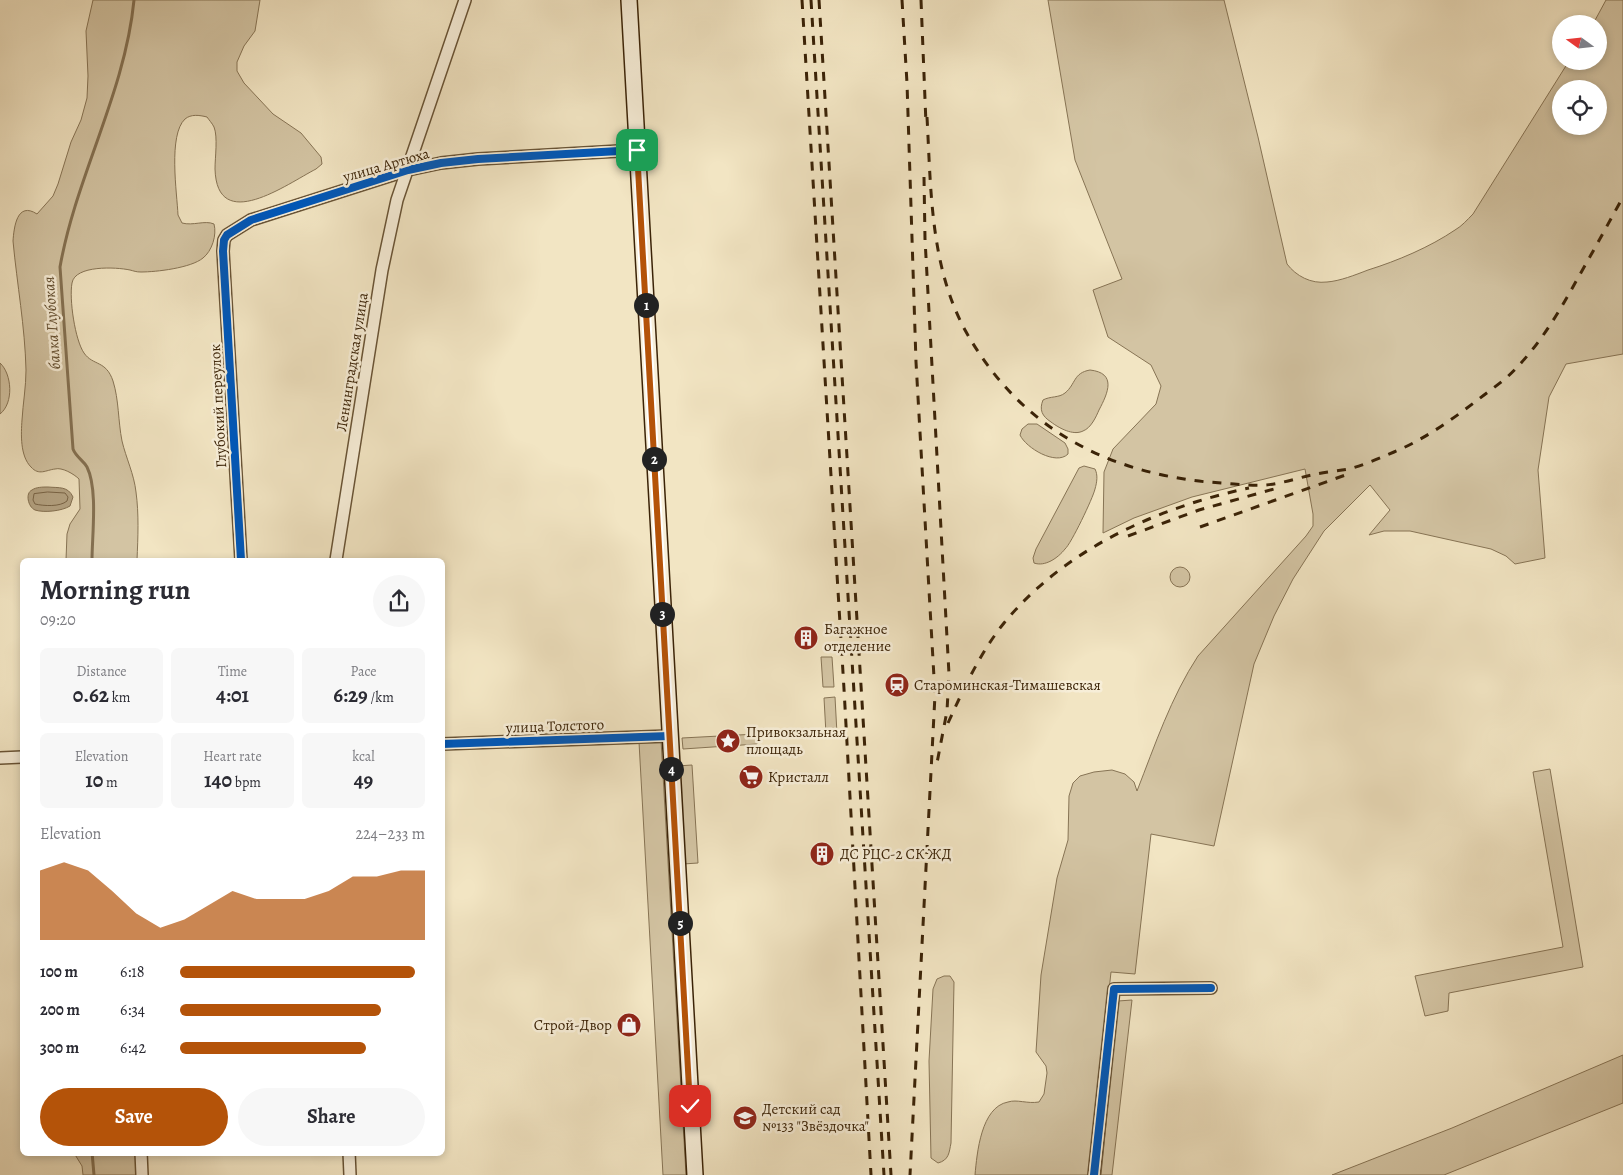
<!DOCTYPE html>
<html lang="en">
<head>
<meta charset="utf-8">
<style>
	:root { --surface:#fff; --page:#f7f7f7; --text:#2b2b33; --muted:#7c7c81; --accent:#b45309 }
	body { margin:0; font-family:Alegreya,serif; background:var(--page); color:var(--text); height:100vh; display:flex; flex-direction:column; font-size:19px; white-space:nowrap }
	* { box-sizing:border-box; margin:0 }
	p { font-size:16px; color:var(--muted) }
	.icon { flex:none; width:28px; height:28px; fill:none; stroke:currentColor; stroke-width:2; stroke-linecap:round; stroke-linejoin:round }
	.map { position:relative; flex:1; overflow:hidden }
	.panel { position:absolute; left:20px; top:558px; width:425px; height:598px; display:flex; flex-direction:column; background:var(--surface); border-radius:8px; box-shadow:0 2px 8px #0003 }
	.panel>* { flex:none }
	.needle { width:32px; rotate:285deg }
	.buttons { position:absolute; left:1552px; top:15px; display:grid; gap:10px }
	.buttons a { display:grid; place-items:center; width:55px; height:55px; border-radius:50%; background:var(--surface); box-shadow:0 2px 8px #0003; font-size:25px }
	.pin { position:absolute; display:grid; place-items:center; width:42px; height:42px; color:#fff; margin:-21px; border-radius:10px; box-shadow:0 2px 8px #0006 }
	.km { position:absolute; width:25px; height:25px; margin:-12px; border-radius:50%; background:#222; color:#fff; font-size:14px; line-height:25px; text-align:center }
	.round { display:grid; place-items:center; flex:none; width:52px; height:52px; border-radius:26px; background:var(--page) }
	.overview { display:flex; align-items:center; justify-content:space-between; height:85px; padding:0 20px }
	h1 { font-size:28px; font-weight:700; line-height:38px }
	.metrics { display:grid; grid-template-columns:repeat(3,1fr); gap:8px; height:85px; padding:5px 20px }
	.metrics div { display:grid; align-content:center; border-radius:8px; background:var(--page); text-align:center }
	.metrics b { font-size:21px; font-weight:700 }
	.metrics small { font-size:14px; font-weight:400 }
	.metrics p { font-size:14px }
	.chart { height:140px; padding:10px 20px }
	.chart p { display:flex; justify-content:space-between }
	.chart svg { width:100%; height:90px; margin-top:5px; fill:var(--accent); opacity:.7 }
	.action { display:flex; gap:10px; margin-top:auto; padding:10px 20px }
	.action a { flex:1; height:58px; border-radius:30px; background:var(--accent); color:#fff; font-size:20px; font-weight:700; line-height:58px; text-align:center }
	.action a+a { background:var(--page); color:var(--text) }
	ul { padding:0 20px; list-style:none; font-size:16px }
	li { display:grid; grid-template-columns:80px 60px 1fr; align-items:center; height:38px }
	li i { height:12px; border-radius:6px; background:var(--accent) }
	.map>svg:first-child { display:block }
</style>
</head>
<body>
<div class="map">
<svg width="1623" height="1175" viewBox="0 0 1623 1175">
	<rect width="100%" height="100%" fill="#f2e5c3"/>
	<filter id="stains"><feTurbulence type="fractalNoise" baseFrequency=".004" numOctaves="4"/><feColorMatrix values="0 0 0 0 .2 0 0 0 0 .09 0 0 0 0 .02 0 0 0 .5 -.17"/></filter>
	<radialGradient id="worn" r=".72"><stop offset=".6" stop-color="#630" stop-opacity="0"/><stop offset="1" stop-color="#630" stop-opacity=".3"/></radialGradient>
	<g fill="#d3c4a3" stroke="#877455" fill-rule="evenodd">
		<path d="M93,0H260L255,31L244,46L237,62V71L244,83L273,114L301,133L321,157L322,164L316,169C287,184 217,235 215,169C215,157 218,137 214,127C212,123 209,120 207,117C199,115 191,114 185,119C168,135 177,193 178,215L182,223C193,226 205,220 214,224C217,235 212,251 203,258C191,268 156,272 141,272C136,272 134,271 130,270C116,267 75,265 72,283C69,299 75,340 84,353C93,366 106,360 113,381C119,400 118,421 122,441C126,458 134,474 136,492C139,514 138,537 137,560H66L67,534L70,524L80,509L79,479C74,474 62,467 55,469C46,470 39,476 31,467C20,456 21,434 22,420C23,403 26,387 26,370C25,327 17,284 13,241C14,227 17,201 37,214L53,196L58,184L71,142L81,120L87,98L88,76L86,31Z"/>
		<path d="M1048,0H1224L1258,137L1287,264C1296,276 1311,284 1327,282C1340,281 1355,275 1368,270C1397,261 1430,247 1455,230C1462,226 1467,220 1473,214L1569,61H1599V24H1593L1606,0H1623V354L1566,364L1549,397L1538,470L1545,558L1515,564L1506,556L1491,549L1410,531H1384L1369,535L1390,510L1370,485L1324,531L1293,579L1274,616L1254,664L1214,846L1151,834L1135,974L1111,972L1089,1175H975C977,1153 981,1107 1008,1102C1017,1099 1027,1104 1039,1102L1044,1094L1047,1073L1046,1066L1036,1052L1041,975L1057,878L1068,840L1069,796L1073,783L1080,776L1094,772L1112,770L1125,774L1134,782L1137,791C1155,745 1171,697 1198,656L1306,536L1313,526V514L1305,469L1192,497L1134,518L1103,533L1104,472L1113,449L1156,404L1161,386L1151,365L1108,337L1093,290L1122,279L1075,160ZM1561,89H1599V126H1561Z"/>
		<path d="M0,363C12,374 14,403 0,414Z"/>
		<path d="M1090,370C1117,373 1108,393 1099,410C1096,417 1091,428 1083,431C1073,436 1059,428 1051,422C1042,416 1039,410 1043,400C1050,396 1059,398 1065,393C1076,384 1073,373 1090,370Z"/>
		<path d="M1028,424H1037L1065,443L1068,449V454C1056,466 1026,448 1020,435L1022,429Z"/>
		<path d="M1084,466L1095,469C1098,475 1097,482 1095,489C1093,498 1071,544 1065,549C1058,558 1045,567 1034,563L1033,558L1036,549L1079,468Z"/>
		<circle cx="1180" cy="577" r="10"/>
		<polygon points="821,657 832,657 834,687 823,687"/>
		<polygon points="835,697 837,734 826,734 824,698"/>
		<polygon points="757,734 757,744 683,749 682,738"/>
		<polygon points="661,740 686,1175 663,1175 639,742"/>
		<polygon points="692,765 698,863 683,864 677,766"/>
		<polygon points="1550,769 1583,967 1449,993 1448,1011 1425,1016 1415,976 1563,947 1533,772"/>
		<path d="M944,976H950L954,982L951,1143C949,1153 949,1160 938,1163L931,1158L929,1061L933,989L937,979Z"/>
		<polygon points="1132,1000 1112,1175 1101,1175 1118,1001"/>
		<polygon points="1623,1055 1623,1103 1444,1175 1332,1175 1452,1128"/>
		<polygon points="74,1153 135,1153 137,1175 83,1175 82,1166"/>
	</g>
	<path fill="#b4a383" stroke="#847051" d="M48,487C59,488 68,486 73,497L70,506C62,511 44,513 35,510C28,507 25,493 32,490C36,487 43,487 48,487Z"/>
	<g fill="none" stroke-linecap="round" stroke-linejoin="round">
		<path stroke="#786345" stroke-width="1" d="M48,492L65,493L68,497L67,501C60,507 44,506 35,504L33,500L34,494Z"/>
		<g stroke="#847051" stroke-width="3">
			<path d="M92,560C92,536 98,489 87,467C83,460 76,457 73,449L60,267C76,176 125,93 134,0"/>
			<polyline points="92,1152 94,1175"/>
		</g>
		<defs>
			<g id="minor">
				<polyline points="241,560 223,251 224,240 227,235 251,220 408,170 441,163 478,159 637,150"/>
				<polyline points="336,560 382,270 397,200 465,0"/>
				<polyline points="442,744 669,736"/>
				<polyline points="0,758 22,757"/>
				<polyline points="141,1152 142,1175"/>
				<polyline points="349,1152 350,1175"/>
				<polyline points="1094,1175 1114,989 1211,988"/>
			</g>
			<polyline id="secondary" points="629,0 695,1175"/>
		</defs>
		<use href="#minor" stroke="#695436" stroke-width="14"/>
		<use href="#secondary" stroke="#3b2307" stroke-width="18"/>
		<use href="#minor" stroke="#f7eed8" stroke-width="11"/>
		<use href="#secondary" stroke="#f7eed8" stroke-width="15"/>
		<g stroke="#3b2307" stroke-width="3" stroke-dasharray="9 9" stroke-linecap="butt">
			<polyline points="802,0 844,689 871,1175"/>
			<polyline points="811,0 884,1175"/>
			<polyline points="819,0 891,1175"/>
			<polyline points="902,0 907,83 916,362 935,695 910,1175"/>
			<polyline points="921,0 926,124"/>
			<path d="M927,117C931,189 930,265 965,330C1018,425 1101,471 1207,482C1226,483 1246,486 1265,485C1281,484 1297,478 1312,475C1324,472 1337,471 1349,469C1364,465 1380,458 1394,452C1423,440 1450,421 1475,402C1485,394 1495,387 1505,379C1537,350 1558,314 1579,276C1594,250 1608,224 1623,197"/>
			<polyline points="924,177 925,239 949,674 947,711 937,763"/>
			<polyline points="1200,527 1351,473"/>
			<polyline points="1128,536 1199,510 1274,489"/>
			<path d="M948,723C964,688 980,653 1004,623C1065,549 1156,508 1249,488"/>
		</g>
		<defs>
			<g id="cycleway">
				<polyline points="241,560 223,251 224,240 227,235 251,220 408,170 441,163 478,159 637,150"/>
				<polyline points="442,744 669,736"/>
				<polyline points="1094,1175 1114,989 1211,988"/>
			</g>
		</defs>
		<use href="#cycleway" stroke="#f7eed8" stroke-width="11"/>
		<use href="#cycleway" stroke="#0057b8" stroke-width="8"/>
	</g>
	<g fill="none" stroke-linecap="round" stroke-linejoin="round">
		<defs>
			<polyline id="route" points="637,150 690,1106"/>
		</defs>
		<use href="#route" stroke="#fff" stroke-width="10"/>
		<use href="#route" stroke="#b45309" stroke-width="6"/>
	</g>
	<defs>
		<symbol id="building-disc" viewBox="-11 -11 22 22"><circle r="9.5" fill="#8f2418" stroke="#f7eed8"/><path d="M-4-6H4V6H1V3H-1V6H-4ZM-2.5-4.3h1.7v1.8h-1.7ZM.8-4.3h1.7v1.8H.8ZM-2.5-1h1.7V.8h-1.7ZM.8-1h1.7V.8H.8Z" fill="#fff"/></symbol>
		<symbol id="station-disc" viewBox="-11 -11 22 22"><circle r="9.5" fill="#8f2418" stroke="#f7eed8"/><path d="M-3-6H3Q5-6 5-4V2Q5 4 3 4L4.5 6H3L1.5 4h-3L-3 6H-4.5L-3 4Q-5 4-5 2V-4Q-5-6-3-6ZM-3.5-4v3h7v-3ZM-3.5 1v1.5H-2V1ZM2 1v1.5H3.5V1Z" fill="#fff"/></symbol>
		<symbol id="sight-disc" viewBox="-11 -11 22 22"><circle r="9.5" fill="#8f2418" stroke="#f7eed8"/><path d="M0-6L1.8-2.2L6-1.7L2.9 1.2L3.7 5.4L0 3.3L-3.7 5.4L-2.9 1.2L-6-1.7L-1.8-2.2Z" fill="#fff"/></symbol>
		<symbol id="supermarket-disc" viewBox="-11 -11 22 22"><circle r="9.5" fill="#8f2418" stroke="#f7eed8"/><path d="M-6-5.5h2.5l.6 2H6L4.5 2H-2.5L-4.4-4H-6ZM-1.5 3.2a1.3 1.3 0 1 0 .1 0ZM3 3.2a1.3 1.3 0 1 0 .1 0Z" fill="#fff"/></symbol>
		<symbol id="shop-disc" viewBox="-11 -11 22 22"><circle r="9.5" fill="#8f2418" stroke="#f7eed8"/><path d="M-5-2.5h2.3a2.7 3.5 0 0 1 5.4 0H5L5.5 6h-11ZM-1.5-2.5h3a1.5 2.3 0 0 0-3 0Z" fill="#fff"/></symbol>
		<symbol id="school-disc" viewBox="-11 -11 22 22"><circle r="9.5" fill="#8f2418" stroke="#f7eed8"/><path d="M0-5L7-2L0 1L-7-2ZM-4 1L0 2.5L4 1V4Q0 6-4 4Z" fill="#fff"/></symbol>
	</defs>
	<g fill-rule="evenodd">
		<use href="#building-disc" x="792" y="624" width="28" height="28"/>
		<use href="#station-disc" x="883" y="671" width="28" height="28"/>
		<use href="#sight-disc" x="714" y="727" width="28" height="28"/>
		<use href="#supermarket-disc" x="737" y="763" width="28" height="28"/>
		<use href="#building-disc" x="808" y="840" width="28" height="28"/>
		<use href="#shop-disc" x="615" y="1011" width="28" height="28"/>
		<use href="#school-disc" x="731" y="1104" width="28" height="28"/>
	</g>
	<g text-anchor="middle" stroke-width="5" stroke-linejoin="round" paint-order="stroke">
		<g font-size="15" fill="#3b2307" stroke="#f7eed8">
			<text transform="translate(386 165) rotate(-16)" y="5">улица Артюха</text>
			<text transform="translate(352 362) rotate(-81)" y="5">Ленинградская улица</text>
			<text transform="translate(218 406) rotate(-93)" y="5">Глубокий переулок</text>
			<text transform="translate(555 726) rotate(-2)" y="5">улица Толстого</text>
		</g>
		<g font-size="15" fill="#3b2307" stroke="#f7eed8" text-anchor="start">
			<text x="824" y="634">Багажное<tspan x="824" dy="17">отделение</tspan></text>
			<text x="914" y="690">Староминская-Тимашевская</text>
			<text x="746" y="737">Привокзальная<tspan x="746" dy="17">площадь</tspan></text>
			<text x="768" y="782">Кристалл</text>
			<text x="840" y="859">ДС РЦС-2 СК ЖД</text>
			<text x="612" y="1030" text-anchor="end">Строй-Двор</text>
			<text x="762" y="1114">Детский сад<tspan x="762" dy="17">№133 "Звёздочка"</tspan></text>
		</g>
		<g font-size="16" font-style="italic" fill="#655032" stroke="#f7eed8">
			<text transform="translate(51 323) rotate(-94)" y="6">балка Глубокая</text>
		</g>
	</g>
	<rect width="100%" height="100%" filter="url(#stains)"/>
	<rect width="100%" height="100%" fill="url(#worn)"/>
</svg>
<div class="buttons">
<a><svg class="needle" viewBox="-14 -14 28 28"><path d="M0-13l5 13h-10z" fill="#e53935"/><path d="M0 13l5-13h-10z" fill="#7c7c81"/></svg></a>
<a><svg class="icon" aria-label="locate" viewBox="0 0 24 24"><circle cx="12" cy="12" r="6"/><path d="M12 2v4M12 18v4M2 12h4M18 12h4"/></svg></a>
</div>
<div class="pin" style="left:637px;top:150px;background:#1e9e55"><svg class="icon" aria-label="arrive" viewBox="0 0 24 24"><path d="M6 21V4h12l-3 4 3 4H6"/></svg></div>
<div class="pin" style="left:690px;top:1106px;background:#d93025"><svg class="icon" aria-label="check" viewBox="0 0 24 24"><path d="M5 12l5 5 9-10"/></svg></div>
<b class="km" style="left:646px;top:305px">1</b>
<b class="km" style="left:654px;top:459px">2</b>
<b class="km" style="left:662px;top:614px">3</b>
<b class="km" style="left:671px;top:769px">4</b>
<b class="km" style="left:680px;top:923px">5</b>
<section class="panel">
<div class="overview"><div><h1>Morning run</h1><p>09:20</p></div><a class="round"><svg class="icon" aria-label="share" viewBox="0 0 24 24"><path d="M12 15V3M7 8l5-5 5 5M5 13v7h14v-7"/></svg></a></div>
<div class="metrics">
<div><p>Distance</p><b>0.62<small> km</small></b></div>
<div><p>Time</p><b>4:01</b></div>
<div><p>Pace</p><b>6:29<small> /km</small></b></div>
</div>
<div class="metrics">
<div><p>Elevation</p><b>10<small> m</small></b></div>
<div><p>Heart rate</p><b>140<small> bpm</small></b></div>
<div><p>kcal</p><b>49</b></div>
</div>
<div class="chart"><p><span>Elevation</span>224–233 m</p>
<svg viewBox="0 0 160 44" preserveAspectRatio="none"><path d="M0 44V10L10 6L20 10L30 20L40 31L50 38L60 34L70 27L80 20L90 24L100 24L110 24L120 20L130 13L140 13L150 10L160 10V44z"/></svg>
</div>
<ul>
<li><b>100 m</b>6:18<i style="width:96%"></i></li>
<li><b>200 m</b>6:34<i style="width:82%"></i></li>
<li><b>300 m</b>6:42<i style="width:76%"></i></li>
</ul>
<div class="action"><a>Save</a><a>Share</a></div>
</section>
</div>
</body>
</html>
